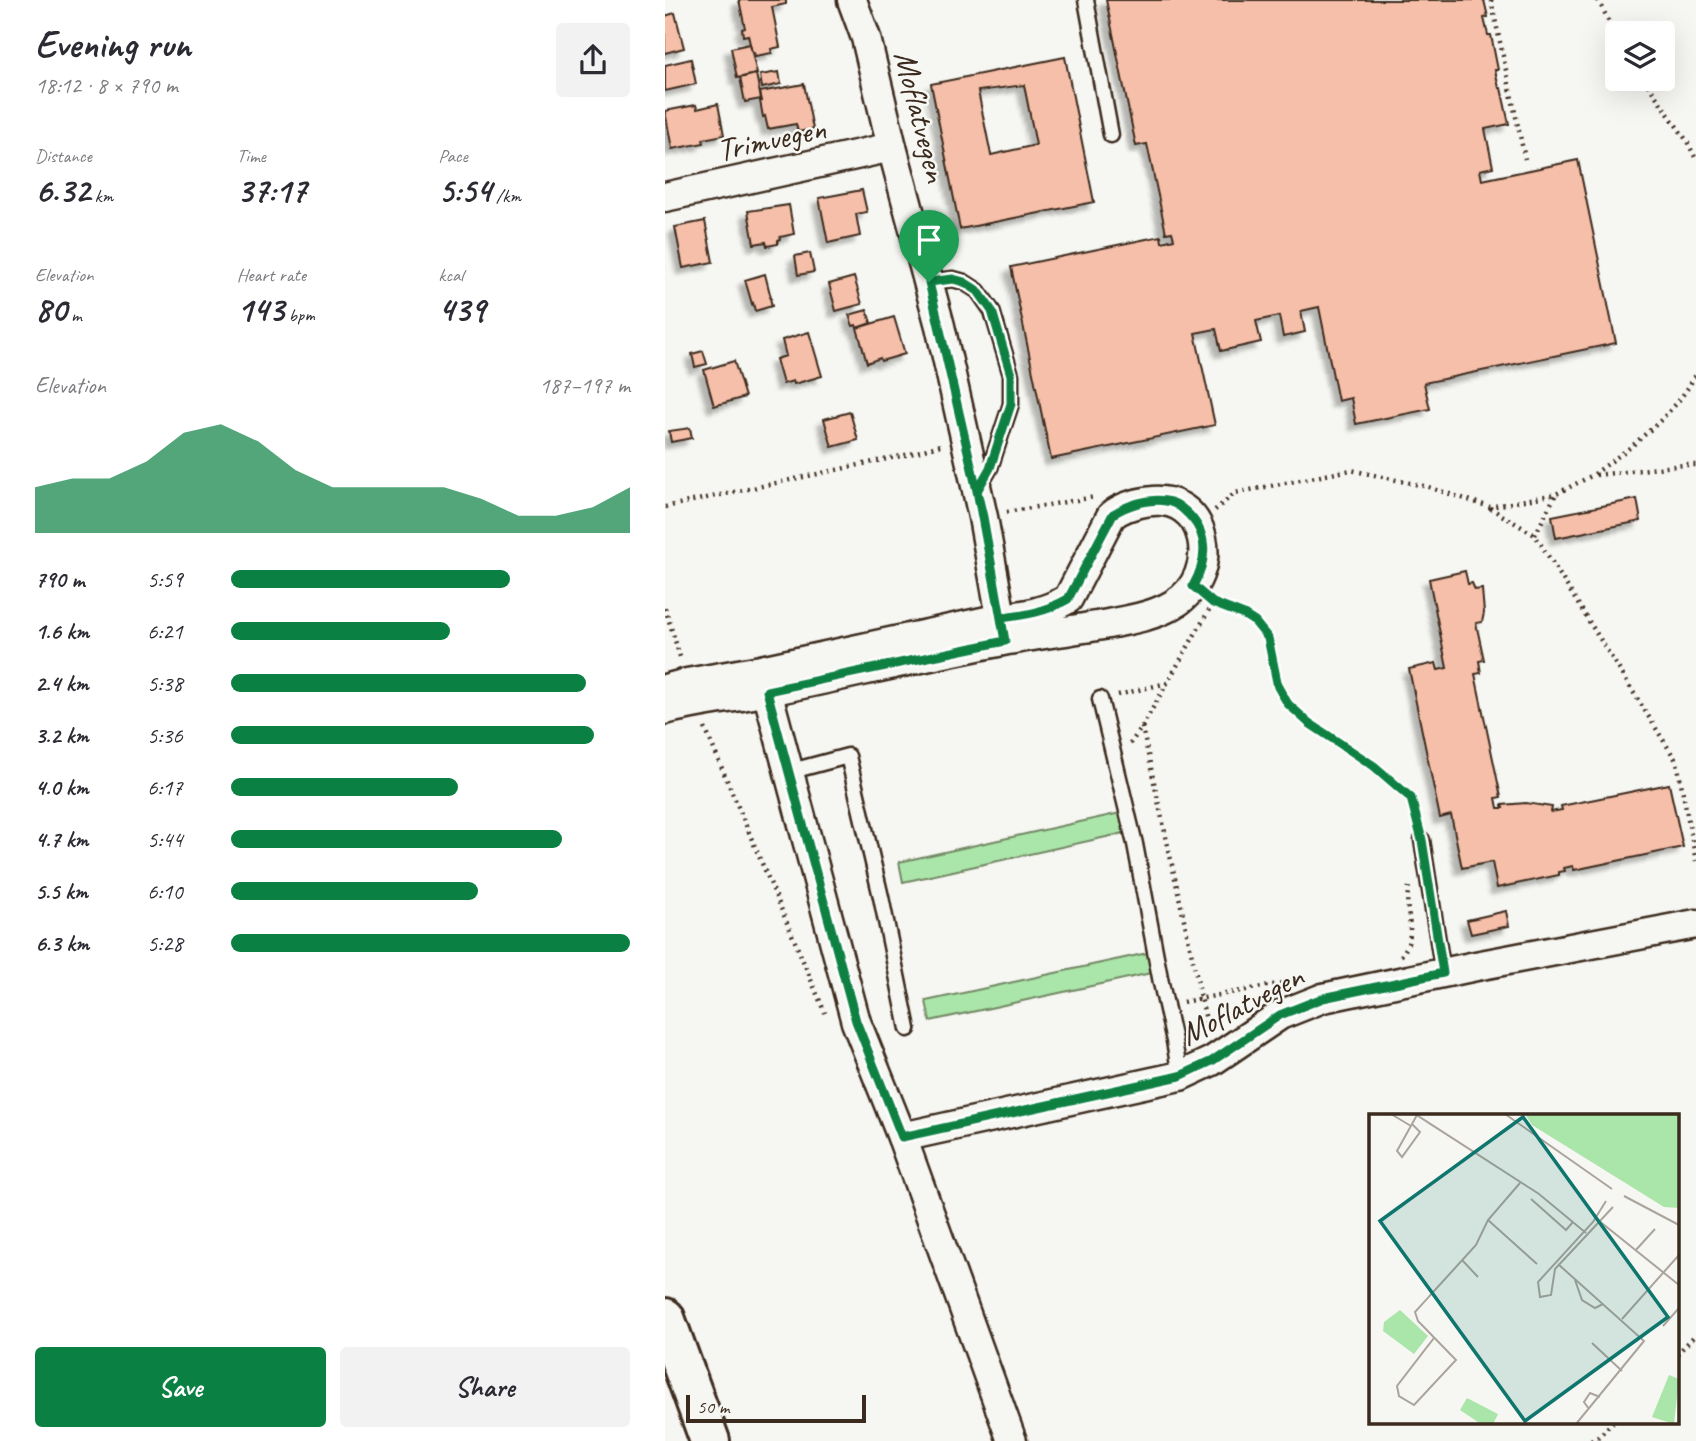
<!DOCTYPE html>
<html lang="en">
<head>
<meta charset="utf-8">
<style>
	:root { --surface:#fff; --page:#f2f2f3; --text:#2b2b33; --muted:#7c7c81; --accent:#0b8043 }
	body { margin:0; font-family:Caveat,sans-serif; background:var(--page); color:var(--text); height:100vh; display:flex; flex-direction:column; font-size:26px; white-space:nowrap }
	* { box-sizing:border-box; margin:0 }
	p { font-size:23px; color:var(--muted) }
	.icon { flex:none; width:38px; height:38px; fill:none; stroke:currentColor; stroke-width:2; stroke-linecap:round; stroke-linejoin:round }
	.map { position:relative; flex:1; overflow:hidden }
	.drawer { display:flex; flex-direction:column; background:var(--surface); width:665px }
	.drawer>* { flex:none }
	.fabs { position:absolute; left:940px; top:21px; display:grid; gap:14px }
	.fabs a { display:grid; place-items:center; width:70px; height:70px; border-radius:7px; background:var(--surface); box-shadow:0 7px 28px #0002; font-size:35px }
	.scale { position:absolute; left:21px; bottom:18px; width:180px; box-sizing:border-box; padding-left:7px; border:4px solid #3b2a1e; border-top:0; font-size:19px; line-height:24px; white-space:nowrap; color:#3b2a1e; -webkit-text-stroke:5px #f6f6f2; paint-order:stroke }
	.pin { position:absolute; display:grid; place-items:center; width:60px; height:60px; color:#fff; margin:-72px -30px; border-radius:50% 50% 50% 0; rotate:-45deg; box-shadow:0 0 7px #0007 }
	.pin .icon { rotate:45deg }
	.round { display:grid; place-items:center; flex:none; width:74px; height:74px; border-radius:7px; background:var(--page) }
	.head { display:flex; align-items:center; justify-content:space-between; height:119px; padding:0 35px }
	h1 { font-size:38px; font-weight:600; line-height:52px }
	.figures { display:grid; grid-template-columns:repeat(3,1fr); gap:10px; height:119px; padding:7px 35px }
	.figures div { display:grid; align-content:center }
	.figures b { font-size:35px; font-weight:600 }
	.figures small { font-size:19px; font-weight:400 }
	.figures p { font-size:19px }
	.chart { height:196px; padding:14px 35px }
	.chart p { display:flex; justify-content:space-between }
	.chart svg { width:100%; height:126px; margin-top:7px; fill:var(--accent); opacity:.7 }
	.primary-button { display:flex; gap:14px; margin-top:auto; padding:14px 35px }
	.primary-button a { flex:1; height:80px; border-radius:7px; background:var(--accent); color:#fff; font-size:28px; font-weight:600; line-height:80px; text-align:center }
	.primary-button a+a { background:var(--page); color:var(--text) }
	ul { padding:0 35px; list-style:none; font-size:23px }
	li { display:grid; grid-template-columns:112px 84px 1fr; align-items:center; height:52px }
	li i { height:18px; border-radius:9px; background:var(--accent) }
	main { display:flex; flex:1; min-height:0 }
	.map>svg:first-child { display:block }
</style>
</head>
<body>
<main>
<section class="drawer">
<div class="head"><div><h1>Evening run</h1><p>18:12 · 8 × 790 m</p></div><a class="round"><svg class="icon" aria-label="share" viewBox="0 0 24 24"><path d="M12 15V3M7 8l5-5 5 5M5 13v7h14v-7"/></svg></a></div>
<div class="figures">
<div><p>Distance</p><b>6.32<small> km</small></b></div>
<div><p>Time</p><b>37:17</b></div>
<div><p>Pace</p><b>5:54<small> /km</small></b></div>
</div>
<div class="figures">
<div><p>Elevation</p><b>80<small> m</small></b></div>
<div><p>Heart rate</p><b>143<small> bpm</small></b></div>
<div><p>kcal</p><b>439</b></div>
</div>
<div class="chart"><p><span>Elevation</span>187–197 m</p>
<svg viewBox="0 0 160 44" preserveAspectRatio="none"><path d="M0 44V28L10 25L20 25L30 19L40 9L50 6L60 12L70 22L80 28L90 28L100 28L110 28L120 32L130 38L140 38L150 35L160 28V44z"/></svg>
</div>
<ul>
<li><b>790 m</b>5:59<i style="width:70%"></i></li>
<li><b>1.6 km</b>6:21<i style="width:55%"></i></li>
<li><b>2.4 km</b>5:38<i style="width:89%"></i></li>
<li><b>3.2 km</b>5:36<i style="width:91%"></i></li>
<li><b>4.0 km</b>6:17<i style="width:57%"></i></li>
<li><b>4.7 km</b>5:44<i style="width:83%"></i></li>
<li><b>5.5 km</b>6:10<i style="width:62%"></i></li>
<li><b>6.3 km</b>5:28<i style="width:100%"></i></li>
</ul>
<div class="primary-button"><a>Save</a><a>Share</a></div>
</section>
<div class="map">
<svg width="1031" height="1441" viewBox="0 0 1031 1441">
	<defs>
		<filter id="shadow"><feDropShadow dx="-6" dy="6" stdDeviation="2" flood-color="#0004"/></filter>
	</defs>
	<rect width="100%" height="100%" fill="#f6f6f2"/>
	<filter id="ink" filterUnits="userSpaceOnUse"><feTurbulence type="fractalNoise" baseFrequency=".0143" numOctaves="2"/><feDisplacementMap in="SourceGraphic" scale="14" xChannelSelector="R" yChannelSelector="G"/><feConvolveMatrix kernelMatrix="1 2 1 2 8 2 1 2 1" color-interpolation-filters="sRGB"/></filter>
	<g filter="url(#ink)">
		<g fill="#aae5aa" stroke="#728864" stroke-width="2">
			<polygon points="460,812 464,832 238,882 234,862"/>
			<polygon points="487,952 491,972 265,1021 261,1001"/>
		</g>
		<g fill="#f6bfa9" stroke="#3b2a1e" stroke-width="2" fill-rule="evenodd" filter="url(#shadow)">
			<polygon points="74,0 121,0 121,4 107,7 115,47 106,49 107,53 90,56 89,53 87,53 83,35 78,36 77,29 80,28"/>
			<polygon points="441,0 819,0 823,17 819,18 823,35 826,35 833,70 830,70 834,88 836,88 844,124 820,129 828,167 815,170 817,180 913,160 951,343 759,383 765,409 691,424 686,398 673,401 654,307 636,311 640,332 618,337 614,316 591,321 596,342 556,351 551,329 530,333 550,425 386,459 346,267 496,236 497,242 509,239 507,232 501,233 482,144 471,146"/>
			<polygon points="10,13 19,48 0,53 0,16"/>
			<polygon points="85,44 92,74 72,78 66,48"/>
			<path d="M400,57L429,202L295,229L266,84ZM359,85L371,145L326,155L313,91Z"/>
			<polygon points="26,59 31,84 0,91 0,65"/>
			<polygon points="114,72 116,84 97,88 95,75"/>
			<polygon points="91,74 96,99 80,102 75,78"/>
			<polygon points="139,84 148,129 133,132 131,124 103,129 100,116 98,117 95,101 97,101 95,92"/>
			<polygon points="53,104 59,135 38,139 39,143 7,149 0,111 31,105 32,109"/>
			<polygon points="197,190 202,212 191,214 195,236 163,243 154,198"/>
			<polygon points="124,205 129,234 115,237 115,239 113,240 113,244 102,246 101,242 89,244 83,211"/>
			<polygon points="40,221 48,262 18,268 10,227"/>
			<polygon points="145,253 149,272 133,275 130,256"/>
			<polygon points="100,274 106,298 105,298 107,306 90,311 88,303 87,304 80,280"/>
			<polygon points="189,277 197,304 171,311 164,284"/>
			<polygon points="202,310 206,323 192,328 191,325 188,326 184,315"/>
			<polygon points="229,317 240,354 216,361 215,358 202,363 192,328"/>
			<polygon points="144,332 157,376 129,384 128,381 118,384 111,359 121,356 117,340"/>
			<polygon points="38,351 42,364 30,367 27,354"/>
			<polygon points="69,361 80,397 49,406 39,370"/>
			<polygon points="185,412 193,440 167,447 159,419"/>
			<polygon points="25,428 27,438 6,442 4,431"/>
			<polygon points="972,499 976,521 891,538 887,516"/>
			<polygon points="800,571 803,584 807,583 810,590 817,589 819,613 817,622 811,623 819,660 814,661 816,673 810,674 836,797 831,798 833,808 838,808 837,805 861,803 887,807 886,812 897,810 896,806 1004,784 1018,847 909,870 908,866 899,868 900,871 894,872 894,875 832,888 827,862 797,868 786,815 775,818 744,669 771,663 773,670 782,668 764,579"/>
			<polygon points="841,911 844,926 806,934 802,920"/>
		</g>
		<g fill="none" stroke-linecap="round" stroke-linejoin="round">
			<defs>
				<g id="service">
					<polyline points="421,0 446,135"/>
					<polyline points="264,282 288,279 299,282 313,291 327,311 346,375 346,404 325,468 313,489"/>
					<polyline points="435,699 470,844 496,983 509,1041 515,1076"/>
					<polyline points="123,772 183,756 216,897 243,1029"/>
					<polyline points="757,840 778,973"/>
				</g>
				<g id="minor">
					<polyline points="187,0 201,38 227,147 275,326 318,517 339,634"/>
					<polyline points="0,197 227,147"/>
					<polyline points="97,672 191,1022 237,1137 347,1441"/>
					<path d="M0,689L22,683L96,670L336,618C362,615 380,612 403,599L446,516C455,508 468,504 480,502C544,490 558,575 509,604C491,615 469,619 448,623C412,630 375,634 338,641C260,656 183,675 104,691C70,698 35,701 0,710"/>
					<polyline points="237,1137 515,1076 547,1061 615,1015 658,998 811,966 1031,924"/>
				</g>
				<polyline id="trunk" points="0,1318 45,1441"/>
			</defs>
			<use href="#service" stroke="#3b2a1e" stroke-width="19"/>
			<use href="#minor" stroke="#3b2a1e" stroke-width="33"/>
			<use href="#trunk" stroke="#3b2a1e" stroke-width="44"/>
			<g stroke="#3b2a1e" stroke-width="4.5" stroke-dasharray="2 5" stroke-linecap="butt">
				<polyline points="826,0 860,159"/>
				<polyline points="933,0 952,37"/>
				<polyline points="979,79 1022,141 1031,159"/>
				<polyline points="931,475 1019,465 1031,465"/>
				<polyline points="0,507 245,454 276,445"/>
				<polyline points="825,508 870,535 1012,762 1031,861"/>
				<polyline points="550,510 570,493 686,470 763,487 825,507 891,494 928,475 967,446 994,422 1012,403 1025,385 1031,372"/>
				<polyline points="342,512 430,497"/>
				<polyline points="870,535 891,494"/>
				<polyline points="547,603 579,615 590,622 603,638 613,687 623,704 644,723 709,766 745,798 753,825"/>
				<polyline points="0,608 16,660"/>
				<polyline points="453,695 502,683"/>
				<polyline points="477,727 544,1034"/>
				<polyline points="40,728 160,1013"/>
				<polyline points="465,744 477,727 544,610"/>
				<path d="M736,956C755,931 737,914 744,887"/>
				<polyline points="518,1002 623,982"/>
				<polyline points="1012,1354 1031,1334"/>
				<polyline points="926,1441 933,1437 948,1422"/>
			</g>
			<use href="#service" stroke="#f6f6f2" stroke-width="14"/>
			<use href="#minor" stroke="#f6f6f2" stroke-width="28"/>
			<use href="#trunk" stroke="#f6f6f2" stroke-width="38"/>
		</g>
	</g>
	<g fill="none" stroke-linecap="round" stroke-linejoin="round" filter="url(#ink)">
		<defs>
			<path id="route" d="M264,282L318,517L340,641L102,691L191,1021L237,1137L515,1076L547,1061L615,1015L658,998L778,973L757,840L746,798L709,766L644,723L623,704L613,687L603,638L590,622L579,615L548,603L528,586C543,559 544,532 520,511C514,505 509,502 501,501C483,498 463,505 448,514L403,599C380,612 362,615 336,618L312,491L325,468L346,404V375L327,311L313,291L299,282L288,279L264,282"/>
		</defs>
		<use href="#route" stroke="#fff" stroke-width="14"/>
		<use href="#route" stroke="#0b8043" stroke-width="9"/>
	</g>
	<g text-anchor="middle" stroke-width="5" stroke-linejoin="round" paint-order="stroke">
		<g font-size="33" fill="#3b2a1e" stroke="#f6f6f2">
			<text transform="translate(257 116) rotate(76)" y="12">Moflatvegen</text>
			<text transform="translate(106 138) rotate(-12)" y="12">Trimvegen</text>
			<text transform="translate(576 1004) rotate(-28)" y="12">Moflatvegen</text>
		</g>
	</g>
	<g transform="translate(704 1114)">
		<rect width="310" height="310" fill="#f6f6f2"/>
		<path d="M156,0H310V94L295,93L163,11ZM31,196L59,222L45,240L14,217L15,208ZM300,261L310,265L305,310L283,303ZM98,284L129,300L124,310H112L91,296Z" fill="#aae5aa"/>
		<path fill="none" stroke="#aba49d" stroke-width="2" d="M22,0L42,12M46,0L170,80L217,119M136,0L243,75M43,10L51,18L33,43L28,37L48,1M255,82L310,111M162,85L197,116L204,108M237,87L224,108L169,168L171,183L182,181L186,155L244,93M119,106L168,150M229,106L310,171M266,137L286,115M93,146L109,163M189,150L275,227L207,310M206,166L213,186L226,194L234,190M253,205L310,141M294,212L310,194M65,224L28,272L30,282L45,291L87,246L49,207L46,198L107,131L119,106L151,69M223,229L253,257M220,295L215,288L221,279L231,283"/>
		<path fill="#0f766e" fill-opacity="0.15" stroke="#0f766e" stroke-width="3.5" d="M154,3L299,203L156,307L11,107Z"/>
		<rect width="310" height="310" fill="none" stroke="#3b2a1e" stroke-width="3.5"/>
	</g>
</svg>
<div class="fabs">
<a><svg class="icon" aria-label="layers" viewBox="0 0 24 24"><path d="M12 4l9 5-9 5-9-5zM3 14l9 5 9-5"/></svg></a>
</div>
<div class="scale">50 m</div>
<div class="pin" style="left:264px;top:282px;background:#1e9e55"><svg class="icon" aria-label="arrive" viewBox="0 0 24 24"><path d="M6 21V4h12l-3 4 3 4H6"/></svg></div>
</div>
</main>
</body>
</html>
